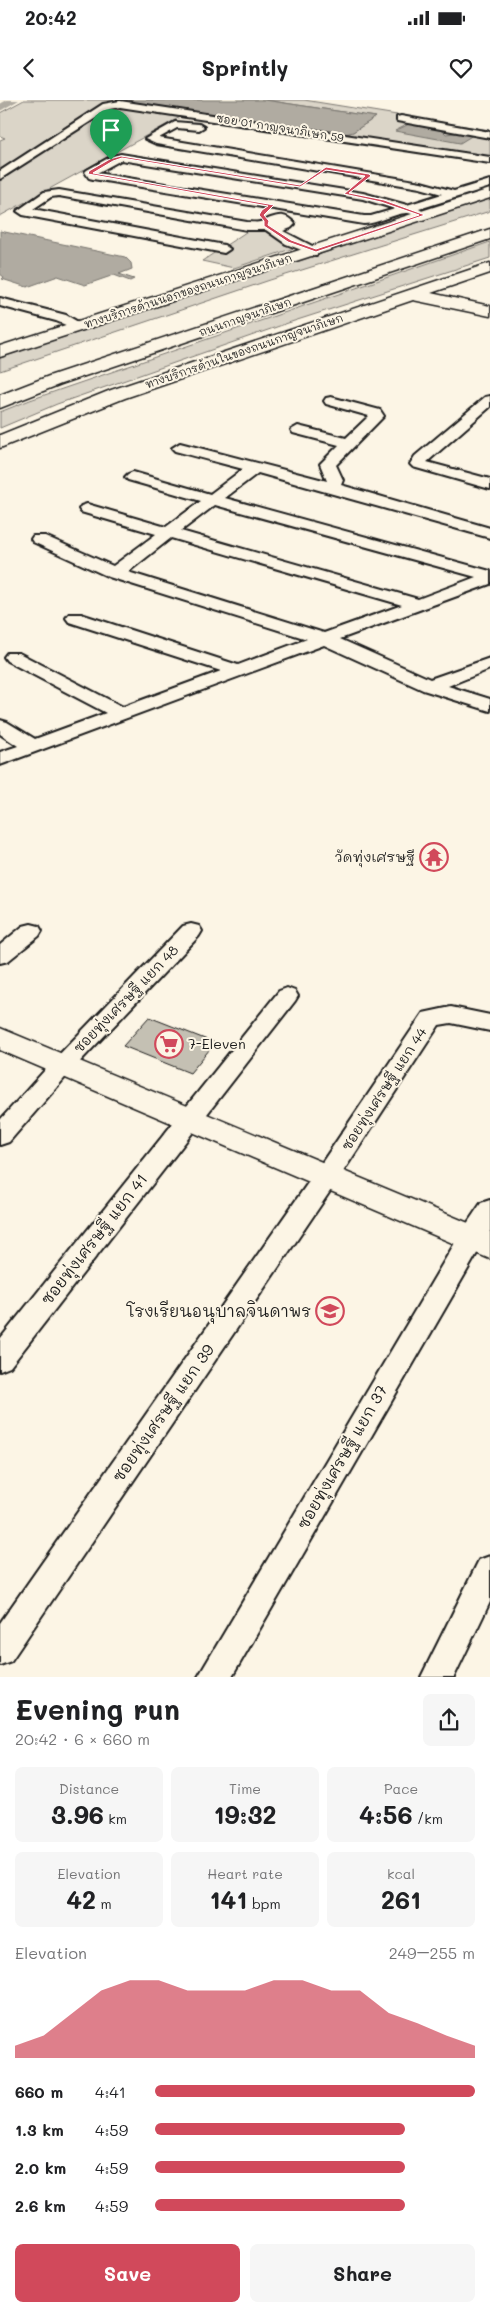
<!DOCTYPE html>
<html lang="en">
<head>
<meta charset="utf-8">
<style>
	:root { --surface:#fff; --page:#f6f6f6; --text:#202124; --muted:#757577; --accent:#d1495b }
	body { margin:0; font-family:Mali,"Playpen Sans Thai",sans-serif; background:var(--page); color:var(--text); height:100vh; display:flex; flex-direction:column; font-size:19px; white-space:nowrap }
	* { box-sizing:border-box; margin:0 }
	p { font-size:16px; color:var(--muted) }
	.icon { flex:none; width:28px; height:28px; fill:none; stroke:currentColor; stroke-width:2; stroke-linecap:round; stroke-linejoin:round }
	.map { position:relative; height:1577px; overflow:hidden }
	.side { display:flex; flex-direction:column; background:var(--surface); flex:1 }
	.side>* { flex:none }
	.pin { position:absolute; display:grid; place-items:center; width:42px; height:42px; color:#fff; margin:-51px -21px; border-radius:50% 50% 50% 0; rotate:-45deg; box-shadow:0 0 5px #0007 }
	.pin .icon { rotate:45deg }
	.round { display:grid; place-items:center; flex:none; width:52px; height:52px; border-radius:8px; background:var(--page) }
	.summary { display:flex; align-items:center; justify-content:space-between; height:85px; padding:0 15px }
	h1 { font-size:28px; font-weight:700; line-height:38px }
	.metrics { display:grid; grid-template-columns:repeat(3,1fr); gap:8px; height:85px; padding:5px 15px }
	.metrics div { display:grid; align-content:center; border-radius:8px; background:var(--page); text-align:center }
	.metrics b { font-size:25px; font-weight:700 }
	.metrics small { font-size:14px; font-weight:400 }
	.metrics p { font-size:14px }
	.chart { height:140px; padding:10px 15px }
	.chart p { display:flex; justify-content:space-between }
	.chart svg { width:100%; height:90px; margin-top:5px; fill:var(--accent); opacity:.7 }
	.button { display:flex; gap:10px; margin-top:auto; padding:10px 15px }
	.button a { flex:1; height:58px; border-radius:8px; background:var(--accent); color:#fff; font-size:20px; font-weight:700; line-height:58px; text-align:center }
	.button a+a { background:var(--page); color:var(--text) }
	ul { padding:0 15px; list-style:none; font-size:16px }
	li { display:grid; grid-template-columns:80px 60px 1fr; align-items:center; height:38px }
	li i { height:12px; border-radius:6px; background:var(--accent) }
	.status { display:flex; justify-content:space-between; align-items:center; height:35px; padding:0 25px; background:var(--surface); direction:ltr }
	.status svg { height:14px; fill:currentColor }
	header { display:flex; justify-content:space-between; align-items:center; height:65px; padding:0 15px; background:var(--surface); font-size:22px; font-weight:700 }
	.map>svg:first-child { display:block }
</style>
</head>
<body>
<div class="status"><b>20:42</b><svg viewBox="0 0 49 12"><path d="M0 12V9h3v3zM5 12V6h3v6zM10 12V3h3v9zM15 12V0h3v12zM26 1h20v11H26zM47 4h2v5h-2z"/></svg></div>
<header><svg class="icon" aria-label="back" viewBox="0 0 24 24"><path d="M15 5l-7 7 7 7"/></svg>Sprintly<svg class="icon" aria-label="heart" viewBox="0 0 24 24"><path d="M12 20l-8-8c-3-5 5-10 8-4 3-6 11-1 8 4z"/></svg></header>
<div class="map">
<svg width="490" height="1577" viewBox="0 0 490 1577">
	<rect width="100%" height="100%" fill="#fcf5e5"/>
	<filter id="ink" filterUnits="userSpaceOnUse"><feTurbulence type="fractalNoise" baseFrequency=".02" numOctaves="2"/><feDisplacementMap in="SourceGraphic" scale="10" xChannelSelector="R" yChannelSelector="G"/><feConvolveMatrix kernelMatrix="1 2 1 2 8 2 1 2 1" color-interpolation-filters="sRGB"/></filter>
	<g filter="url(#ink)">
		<g fill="#dbd5c8" stroke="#7c7872">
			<polygon points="24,0 129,0 133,2 346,34 353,32 376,17 265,0 304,0 490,30 490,59 184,15 0,116 0,40 5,38 0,36 0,13"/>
			<polygon points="490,97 490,111 270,180 0,271 0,258 20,251 303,160"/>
			<polygon points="264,128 297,147 234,168 202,161 249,130"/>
			<polygon points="490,142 490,158 288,223 57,304 0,328 0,312 30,300"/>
		</g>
		<g fill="#b0aba1" stroke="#75726c">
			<polygon points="129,0 265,0 376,17 353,32 346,34 133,2"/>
			<polygon points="409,24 441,29 446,34 462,32 473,35 460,43 395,31"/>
			<polygon points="0,131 125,157 131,163 132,169 119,174 134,179 130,181 114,175 85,185 58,176 27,187 2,179 4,177 0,174"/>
		</g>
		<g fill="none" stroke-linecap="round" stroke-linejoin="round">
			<polygon fill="#b0aba1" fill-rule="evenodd" points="7,0 19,0 0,11 0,4"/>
		</g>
		<polygon fill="#c4c0b3" stroke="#1c1c1c" points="149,917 215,943 190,973 123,946"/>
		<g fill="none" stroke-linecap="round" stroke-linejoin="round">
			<defs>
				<g id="street">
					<polygon points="120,1 490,57 490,63 120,7 110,9 0,79 0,71 103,4"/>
					<polygon points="401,16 490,32 490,38 397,21 397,17"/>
					<path d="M175,22L199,24L204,27L199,30L177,28L159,38L421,82L454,91L490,80V87L419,109L429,115L427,117C419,119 415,114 408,113C396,112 378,124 364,124L93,79L89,78L85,72L87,70L112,56L121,54L363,93L407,105L442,94L420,88L156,44L145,39ZM121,60L363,99L395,109L371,116H364L97,73Z"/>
					<path d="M59,90L247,122C251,122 257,123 260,122C273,118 283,109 295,124L291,128L283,131L322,151L316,155L312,154L286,144L266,130H247L59,96L51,97L33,109L224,145L230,149L224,153L23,115L17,111L44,92Z"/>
					<polygon points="0,198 66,215 85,226 78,230 56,221 0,206"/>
					<polygon points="490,296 490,307 427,362 490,379 490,389 413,367 410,364 415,356 485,297"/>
					<path d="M331,297L380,310L384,316L336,365L343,380L341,385L490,428V438L258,373L225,398L490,471V484L340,539L430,579L490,558V569L448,586L490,599V611L423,590L324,545L0,665V652L18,646L0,634V620L7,622L35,639L106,613L7,561L4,557L7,553H19L123,607L221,571L69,522L66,518L69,514H81L238,565L307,539L109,477L33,442L31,439L33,436H45L113,466L156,434L81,412L79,409L81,406L87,404L166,427L201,401L128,380L125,377L128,374L133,372L210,394L243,369L175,351L172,348L180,343L327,381L320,364L339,345L293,333L291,330L298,326L346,338L369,316L326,304L324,301L326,298ZM215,405L476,477L418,499L181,431ZM171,438L402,505L324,533L128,472Z"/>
					<polygon points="31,824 39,826 42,831 39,836 8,861 0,863 0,845 23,826"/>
					<polygon points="191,824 199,826 202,831 199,836 70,972 9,1042 0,1045 0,1020 54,960 183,826"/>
					<polygon points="287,888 295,891 298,896 295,901 10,1267 0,1271 0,1239 279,891"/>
					<polygon points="451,907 490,915 490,931 451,923 439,925 335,1084 11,1561 0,1565 0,1523 317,1070 423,913"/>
					<polygon points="490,1100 490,1131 232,1577 198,1577 462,1131 481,1103"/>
					<polygon points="490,1456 490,1502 454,1577 421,1577 479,1460"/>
				</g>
				<g id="secondary">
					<polygon points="490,89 490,98 0,257 0,246"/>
					<polygon points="490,163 490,173 431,193 490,206 490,216 413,200 125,298 0,348 0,335 111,290"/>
					<polygon points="0,928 490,1132 490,1159 0,950"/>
				</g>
				<polygon id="highway" points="490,129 490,139 61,284 0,308 0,295 49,276"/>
			</defs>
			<use href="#street" stroke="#1c1c1c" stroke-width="4"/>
			<use href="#secondary" stroke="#1c1c1c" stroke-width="3"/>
			<use href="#highway" stroke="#1c1c1c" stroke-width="3"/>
			<use href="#street" fill="#fcf5e5" fill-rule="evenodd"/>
			<use href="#secondary" fill="#fcf5e5" fill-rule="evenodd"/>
			<use href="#highway" fill="#fcf5e5" fill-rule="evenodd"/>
		</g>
	</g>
	<path fill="#d1495b" stroke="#fff" fill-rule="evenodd" d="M121,56L300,85L326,67L369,74L371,76L349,93L384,100L425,115L316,152L288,142L264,126V121L259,115L262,110L268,106L88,74L89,71L110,59ZM122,58L300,87L326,70L365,76L344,94L381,102L419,115L316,149L291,140L268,125L269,121L264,115L274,105L93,73L113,61Z"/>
	<defs>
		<symbol id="temple-ring" viewBox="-11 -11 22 22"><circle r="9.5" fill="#fcf5e5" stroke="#d1495b" stroke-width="1.5"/><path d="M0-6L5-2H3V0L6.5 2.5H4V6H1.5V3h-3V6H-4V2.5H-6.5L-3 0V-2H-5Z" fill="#d1495b"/></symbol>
		<symbol id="supermarket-ring" viewBox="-11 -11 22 22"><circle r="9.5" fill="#fcf5e5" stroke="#d1495b" stroke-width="1.5"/><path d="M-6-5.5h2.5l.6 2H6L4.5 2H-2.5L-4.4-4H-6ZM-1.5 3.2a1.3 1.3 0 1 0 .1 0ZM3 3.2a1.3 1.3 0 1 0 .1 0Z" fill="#d1495b"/></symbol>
		<symbol id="school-ring" viewBox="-11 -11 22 22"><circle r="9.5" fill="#fcf5e5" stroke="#d1495b" stroke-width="1.5"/><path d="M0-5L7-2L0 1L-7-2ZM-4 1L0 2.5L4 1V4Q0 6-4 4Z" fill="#d1495b"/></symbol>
	</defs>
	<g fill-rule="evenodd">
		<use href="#temple-ring" x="418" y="741" width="32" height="32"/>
		<use href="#supermarket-ring" x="153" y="928" width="32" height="32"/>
		<use href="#school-ring" x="314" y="1195" width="32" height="32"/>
	</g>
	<g text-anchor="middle" stroke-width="4" stroke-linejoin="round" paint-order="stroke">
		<g font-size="11" fill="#1c1c1c" stroke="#fcf5e5">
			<text transform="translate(280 28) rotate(9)" y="4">ซอย 01 กาญจนาภิเษก 59</text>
			<text transform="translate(188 191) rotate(-18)" y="4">ทางบริการด้านนอกของถนนกาญจนาภิเษก</text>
			<text transform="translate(245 217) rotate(-19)" y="4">ถนนกาญจนาภิเษก</text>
			<text transform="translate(244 251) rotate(-19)" y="4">ทางบริการด้านในของถนนกาญจนาภิเษก</text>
		</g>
		<g font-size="14" fill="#1c1c1c" stroke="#fcf5e5" text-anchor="end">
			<text x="415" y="762">วัดทุ่งเศรษฐี</text>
			<text x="188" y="949" text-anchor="start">7-Eleven</text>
		</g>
		<g font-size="14" fill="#1c1c1c" stroke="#fcf5e5">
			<text transform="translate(126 899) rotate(-46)" y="5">ซอยทุ่งเศรษฐี แยก 48</text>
			<text transform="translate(384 989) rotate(-57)" y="5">ซอยทุ่งเศรษฐี แยก 44</text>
		</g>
		<g font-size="16" fill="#1c1c1c" stroke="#fcf5e5">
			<text transform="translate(94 1139) rotate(-52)" y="6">ซอยทุ่งเศรษฐี แยก 41</text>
			<text transform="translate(163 1313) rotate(-55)" y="6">ซอยทุ่งเศรษฐี แยก 39</text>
			<text transform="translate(342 1357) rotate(-60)" y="6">ซอยทุ่งเศรษฐี แยก 37</text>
		</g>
		<g font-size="16" fill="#1c1c1c" stroke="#fcf5e5" text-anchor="end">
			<text x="311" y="1217">โรงเรียนอนุบาลจินดาพร</text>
		</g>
	</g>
</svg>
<div class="pin" style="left:111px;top:60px;background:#1e9e55"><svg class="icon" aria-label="arrive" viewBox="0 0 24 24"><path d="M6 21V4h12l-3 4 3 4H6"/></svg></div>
</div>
<section class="side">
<div class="summary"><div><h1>Evening run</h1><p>20:42 · 6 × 660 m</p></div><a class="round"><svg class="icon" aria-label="share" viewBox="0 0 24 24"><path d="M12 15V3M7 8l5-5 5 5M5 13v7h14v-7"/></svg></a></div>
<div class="metrics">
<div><p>Distance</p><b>3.96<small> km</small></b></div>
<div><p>Time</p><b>19:32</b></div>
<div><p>Pace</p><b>4:56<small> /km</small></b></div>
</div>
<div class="metrics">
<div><p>Elevation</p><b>42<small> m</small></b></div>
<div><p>Heart rate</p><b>141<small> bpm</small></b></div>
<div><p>kcal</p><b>261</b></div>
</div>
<div class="chart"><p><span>Elevation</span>249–255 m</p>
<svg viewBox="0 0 160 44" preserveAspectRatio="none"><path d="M0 44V38L10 33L20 22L30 11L40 6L50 6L60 11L70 11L80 11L90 6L100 6L110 11L120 11L130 22L140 27L150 33L160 38V44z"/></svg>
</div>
<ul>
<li><b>660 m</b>4:41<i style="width:100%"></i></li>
<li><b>1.3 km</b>4:59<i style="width:78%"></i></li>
<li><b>2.0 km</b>4:59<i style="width:78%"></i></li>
<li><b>2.6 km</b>4:59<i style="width:78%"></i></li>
</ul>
<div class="button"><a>Save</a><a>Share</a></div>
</section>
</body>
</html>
